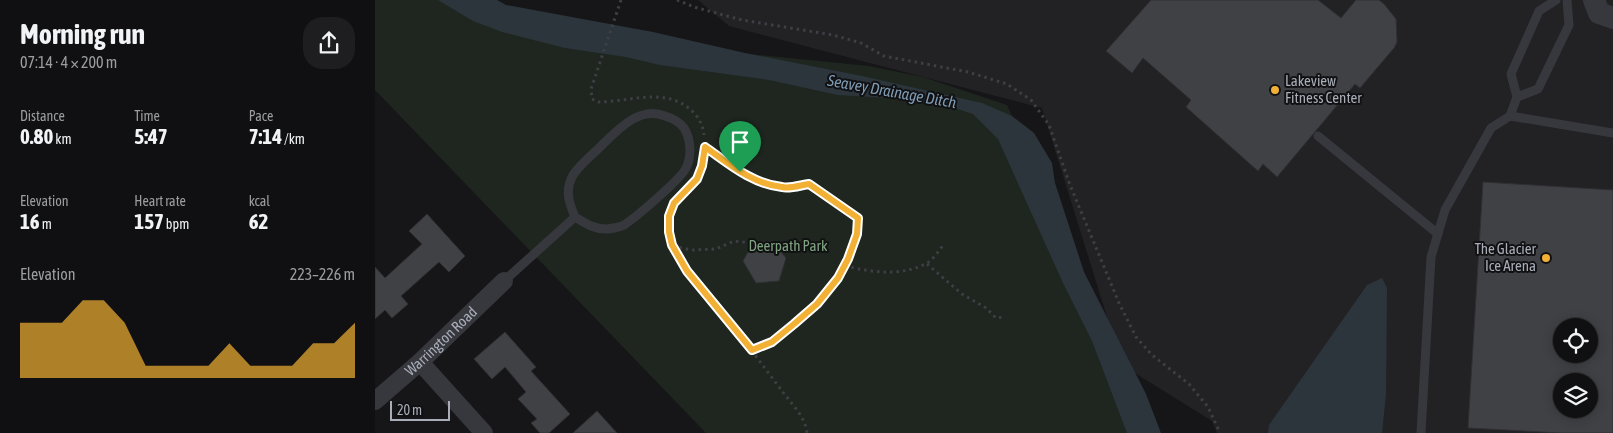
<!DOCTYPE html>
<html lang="en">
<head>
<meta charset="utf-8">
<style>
	:root { --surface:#101012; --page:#1e1e20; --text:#f1f3f6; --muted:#9c9d9f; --line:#303032; --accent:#f2b134 }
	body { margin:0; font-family:"Asap Condensed",sans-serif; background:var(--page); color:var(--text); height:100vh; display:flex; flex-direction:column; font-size:19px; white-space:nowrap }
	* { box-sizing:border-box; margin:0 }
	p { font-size:16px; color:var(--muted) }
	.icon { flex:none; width:28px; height:28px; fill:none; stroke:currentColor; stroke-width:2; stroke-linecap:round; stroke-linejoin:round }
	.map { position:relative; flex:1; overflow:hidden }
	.details { display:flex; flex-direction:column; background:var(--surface); width:375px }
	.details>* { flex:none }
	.tools { position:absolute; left:1178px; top:318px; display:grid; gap:10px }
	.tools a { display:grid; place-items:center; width:45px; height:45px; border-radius:50%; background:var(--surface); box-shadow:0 2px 12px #0003,0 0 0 1px var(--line); font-size:25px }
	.scale { position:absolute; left:15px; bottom:12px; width:60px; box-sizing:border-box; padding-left:5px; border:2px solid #a8adb8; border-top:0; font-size:14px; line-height:18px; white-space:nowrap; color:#a8adb8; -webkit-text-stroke:4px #111113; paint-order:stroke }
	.pin { position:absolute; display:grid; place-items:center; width:42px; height:42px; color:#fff; margin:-51px -21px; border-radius:50% 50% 50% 0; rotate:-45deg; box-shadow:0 0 5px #0007 }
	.pin .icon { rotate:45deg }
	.round { display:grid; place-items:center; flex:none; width:52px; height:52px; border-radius:20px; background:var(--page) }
	.headline { display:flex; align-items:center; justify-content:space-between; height:85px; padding:0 20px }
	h1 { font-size:28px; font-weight:700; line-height:38px }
	.metrics { display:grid; grid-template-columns:repeat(3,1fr); gap:8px; height:85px; padding:5px 20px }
	.metrics div { display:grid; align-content:center }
	.metrics b { font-size:21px; font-weight:700 }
	.metrics small { font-size:14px; font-weight:400 }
	.metrics p { font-size:14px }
	.chart { height:140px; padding:10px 20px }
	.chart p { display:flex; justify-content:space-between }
	.chart svg { width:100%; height:90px; margin-top:5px; fill:var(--accent); opacity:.7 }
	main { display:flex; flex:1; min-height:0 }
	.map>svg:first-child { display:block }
</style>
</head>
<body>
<main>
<section class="details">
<div class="headline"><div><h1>Morning run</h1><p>07:14 · 4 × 200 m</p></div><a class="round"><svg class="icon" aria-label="share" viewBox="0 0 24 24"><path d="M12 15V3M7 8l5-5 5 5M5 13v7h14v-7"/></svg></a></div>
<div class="metrics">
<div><p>Distance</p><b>0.80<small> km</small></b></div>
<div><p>Time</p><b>5:47</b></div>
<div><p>Pace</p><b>7:14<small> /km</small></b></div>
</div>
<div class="metrics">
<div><p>Elevation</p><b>16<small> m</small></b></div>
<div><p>Heart rate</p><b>157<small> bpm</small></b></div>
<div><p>kcal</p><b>62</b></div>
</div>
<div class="chart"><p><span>Elevation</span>223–226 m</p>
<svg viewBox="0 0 160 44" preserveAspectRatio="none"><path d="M0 44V17L10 17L20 17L30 6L40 6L50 17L60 38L70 38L80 38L90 38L100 27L110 38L120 38L130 38L140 27L150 27L160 17V44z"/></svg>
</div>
</section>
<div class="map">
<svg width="1238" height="433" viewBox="0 0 1238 433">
	<rect width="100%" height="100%" fill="#161618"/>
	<path fill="#222225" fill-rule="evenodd" d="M323,0H1238V433H842L837,421L747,365L667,108L354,26ZM1186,326H1214V354H1186ZM1186,381H1214V409H1186Z"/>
	<polygon fill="#1e261f" points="0,0 101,0 334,50 494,66 548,77 632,105 775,433 331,433 0,90"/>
	<g fill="#2c353c">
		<polygon points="63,0 122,0 131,5 278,32 370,53 487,76 607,103 637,116 659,133 677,163 680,183 709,272 771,394 786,433 752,433 717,341 688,283 623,139 598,114 574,106 532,99 463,95 394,80 285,65 251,57 190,48 127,32 98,21"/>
		<polygon points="1007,278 1012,288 1011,394 1007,433 893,433 894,425 992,285"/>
	</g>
	<g fill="#404145" stroke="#303034" fill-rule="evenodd">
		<polygon points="776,0 943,0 966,18 981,0 1004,0 1009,4 1021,19 1022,42 1019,48 985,88 980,84 902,177 888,164 883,171 811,107 816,100 768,58 757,73 731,51"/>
		<path d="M1108,182L1238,190V433H1186L1093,428ZM1186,326H1214V354H1186ZM1186,381H1214V409H1186Z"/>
		<polygon points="52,214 90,256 74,272 64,262 26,296 33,304 17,318 10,310 0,319 0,267 10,278 47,244 34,231"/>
		<polygon points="397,241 411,258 404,281 381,283 368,261 378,243"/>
		<polygon points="130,332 161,367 156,371 195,414 174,433 165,433 156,423 162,419 143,399 151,392 130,367 117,379 99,359"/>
		<polygon points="222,411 242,433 198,433"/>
	</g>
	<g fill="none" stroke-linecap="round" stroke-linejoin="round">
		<g stroke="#3d3f44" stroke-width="3" stroke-dasharray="2.5 4" stroke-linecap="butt">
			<path d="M246,0L216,89L217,99L223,102C256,102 294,85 320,114C325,120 328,126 329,135"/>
			<polyline points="302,0 319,7 367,20 458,35 486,43 509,56 593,72 632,84 656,100 674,125 695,185 744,303 761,337 777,355 814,384 833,407 845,433"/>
			<path d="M330,147C353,163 377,184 407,188C415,189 426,185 434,184L483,217V234L473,259L463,278L442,304L419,325L397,342L377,350"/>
			<path d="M299,203C293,217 292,229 297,244C305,269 329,291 346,312C367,338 387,364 407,391C416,403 431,418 432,433"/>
			<polyline points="298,246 317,250 341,249 359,241 378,243"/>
			<polyline points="552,264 587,294 611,308 621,318 629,317"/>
			<path d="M470,266C497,272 524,277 550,264C558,261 564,250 569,244"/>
		</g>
		<g stroke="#37383d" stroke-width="9">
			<polyline points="1181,0 1164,11 1136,74 1142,97 1135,116 1238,133"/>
			<polyline points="1142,97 1163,89 1194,25 1192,0"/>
			<polyline points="943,136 1063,234"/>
			<path d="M129,281L200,217C194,203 190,191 197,177C202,167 216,156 223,149C241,132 263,105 290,116C297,118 304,121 309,128C316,139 317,157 311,168C306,179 260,218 249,225C245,227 236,229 231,229C218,229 210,223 200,217"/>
			<polyline points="1046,433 1056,257 1070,210 1116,128 1135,116"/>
		</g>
		<g stroke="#37383d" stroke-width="18">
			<polyline points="45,362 109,433"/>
			<path id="s1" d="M0,401L45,362L129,281"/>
		</g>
		<polyline stroke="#37383d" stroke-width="22" points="1219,0 1224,13 1238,18"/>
	</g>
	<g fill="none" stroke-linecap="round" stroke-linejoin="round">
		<defs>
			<path id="route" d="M330,147C353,163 377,184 407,187C415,189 426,185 434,184L483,218L482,234L473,259L463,278L442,304L419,324L397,342L377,350L312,271L297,245L294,232V216L299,203L322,179L327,166Z"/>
		</defs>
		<use href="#route" stroke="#fff" stroke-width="10"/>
		<use href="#route" stroke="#f2b134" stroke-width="6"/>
	</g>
	<g fill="#f2b134" stroke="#111113" stroke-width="2">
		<circle cx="900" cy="90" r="5"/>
		<circle cx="1171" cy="258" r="5"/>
	</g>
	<g text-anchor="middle" stroke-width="4" stroke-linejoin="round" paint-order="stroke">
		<g font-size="15" fill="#a8adb8" stroke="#111113" text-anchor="start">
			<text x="910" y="86">Lakeview<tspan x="910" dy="17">Fitness Center</tspan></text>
			<text x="1161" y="254" text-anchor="end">The Glacier<tspan x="1161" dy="17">Ice Arena</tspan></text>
		</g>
		<g font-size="15" fill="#7fa381" stroke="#111113">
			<text x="413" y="251">Deerpath Park</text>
		</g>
		<g font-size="15" fill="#a8adb8" stroke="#111113">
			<text dy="5" stroke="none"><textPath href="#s1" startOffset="89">Warrington Road</textPath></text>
		</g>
		<g font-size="16" font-style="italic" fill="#7f9bb3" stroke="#111113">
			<text transform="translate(517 91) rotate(10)" y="6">Seavey Drainage Ditch</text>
		</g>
	</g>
</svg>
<div class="tools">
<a><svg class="icon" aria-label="locate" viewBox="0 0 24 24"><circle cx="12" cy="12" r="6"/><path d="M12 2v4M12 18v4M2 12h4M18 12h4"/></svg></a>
<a><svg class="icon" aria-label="layers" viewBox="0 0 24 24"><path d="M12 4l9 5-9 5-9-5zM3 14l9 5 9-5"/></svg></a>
</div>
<div class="scale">20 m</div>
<div class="pin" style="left:365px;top:172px;background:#1e9e55"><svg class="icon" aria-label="arrive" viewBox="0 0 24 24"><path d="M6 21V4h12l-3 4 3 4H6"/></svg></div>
</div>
</main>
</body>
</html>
